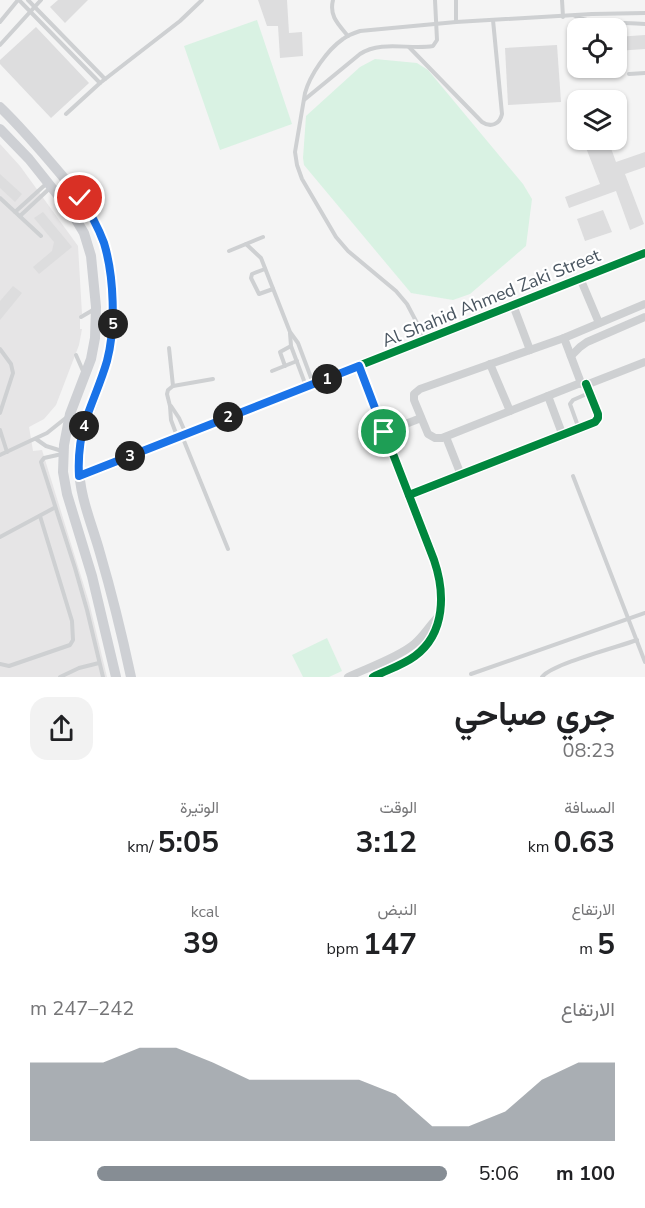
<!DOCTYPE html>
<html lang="ar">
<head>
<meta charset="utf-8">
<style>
	:root { --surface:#fff; --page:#f2f2f2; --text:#202124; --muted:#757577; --accent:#868d94 }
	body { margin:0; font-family:"Nunito Sans",Vazirmatn,sans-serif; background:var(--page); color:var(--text); direction:rtl; height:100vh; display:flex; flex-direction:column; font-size:22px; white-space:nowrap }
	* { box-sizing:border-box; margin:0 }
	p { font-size:20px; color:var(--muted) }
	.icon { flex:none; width:33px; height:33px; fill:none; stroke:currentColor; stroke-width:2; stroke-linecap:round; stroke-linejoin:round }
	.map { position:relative; height:677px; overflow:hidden; direction:ltr }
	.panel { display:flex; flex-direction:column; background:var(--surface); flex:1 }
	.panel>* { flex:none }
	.buttons { position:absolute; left:567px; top:18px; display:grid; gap:12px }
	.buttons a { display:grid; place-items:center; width:60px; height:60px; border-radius:12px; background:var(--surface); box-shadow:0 2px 4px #0004; font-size:30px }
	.pin { position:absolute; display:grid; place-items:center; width:51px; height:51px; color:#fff; margin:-26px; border:3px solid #fff; border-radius:50%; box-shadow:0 2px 6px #0007 }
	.km { position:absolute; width:30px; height:30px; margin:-15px; border-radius:50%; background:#222; color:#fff; font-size:16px; line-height:30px; text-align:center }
	.round { display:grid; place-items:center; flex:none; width:63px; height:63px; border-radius:18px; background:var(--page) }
	.overview { display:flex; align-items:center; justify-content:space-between; height:102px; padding:0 30px }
	h1 { font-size:33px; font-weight:700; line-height:45px }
	.metrics { display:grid; grid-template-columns:repeat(3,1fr); gap:9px; height:102px; padding:6px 30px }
	.metrics div { display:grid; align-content:center }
	.metrics b { font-size:30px; font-weight:700 }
	.metrics small { font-size:16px; font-weight:400 }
	.metrics p { font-size:16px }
	.chart { height:168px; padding:12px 30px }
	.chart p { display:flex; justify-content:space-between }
	.chart svg { width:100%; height:108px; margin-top:6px; fill:var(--accent); opacity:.7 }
	ul { padding:0 30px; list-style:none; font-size:20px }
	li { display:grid; grid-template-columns:96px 72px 1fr; align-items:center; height:45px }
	li i { height:15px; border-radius:8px; background:var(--accent) }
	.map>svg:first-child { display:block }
</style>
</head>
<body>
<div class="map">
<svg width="645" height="677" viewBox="0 0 645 677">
	<rect width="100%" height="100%" fill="#f4f4f4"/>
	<polygon fill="#e6e5e6" points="0,144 20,166 78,246 82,314 80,315 80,329 82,329 79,345 56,405 44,419 29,427 33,451 42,450 89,602 107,677 0,677"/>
	<g fill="#d9f2e3">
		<polygon points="257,20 292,124 220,150 184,46"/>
		<polygon points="375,59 417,63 428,70 523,184 532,199 526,246 470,294 453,300 411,293 304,165 303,158 306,116 360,67"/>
		<polygon points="327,638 342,671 329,677 303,677 292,655"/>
	</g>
	<g fill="#ddddde">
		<polygon points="58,0 88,0 65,23 50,7"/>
		<polygon points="258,0 287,0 289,33 302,32 303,56 280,58 278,26 267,26"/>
		<polygon points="36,27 89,83 51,118 0,64 0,60"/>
		<polygon points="645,35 645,49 616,51 616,37"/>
		<polygon points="557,45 561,102 508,105 505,48"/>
		<polygon points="583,140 608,140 616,162 645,152 645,167 625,174 644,224 630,230 616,191 569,208 565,197 600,184"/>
		<polygon points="0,174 22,194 15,202 0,188"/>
		<polygon points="603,210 612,232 585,241 577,219"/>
		<polygon points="43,212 72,247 39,274 33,267 52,251 54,242 34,218"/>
		<polygon points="13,286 22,293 0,320 0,301"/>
	</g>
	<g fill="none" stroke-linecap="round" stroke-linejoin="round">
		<g stroke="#ced0d2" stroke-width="4">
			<polyline points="19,0 100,83"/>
			<polyline points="28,0 105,79"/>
			<path d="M333,0C329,16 338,24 348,36"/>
			<polyline points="456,0 456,22"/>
			<polyline points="562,0 563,17"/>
			<path d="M575,16C596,25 622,22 645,24"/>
			<polyline points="0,22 18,0"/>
			<polyline points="0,45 41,0"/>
			<path d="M409,47L482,122C491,128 500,124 502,114L493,20"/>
			<polyline points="629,74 645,73"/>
			<path d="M304,100L360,54C381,40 410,50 433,46L437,40L435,0"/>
			<polyline points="66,114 100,83 180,21 202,0"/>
			<polyline points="0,198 41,236"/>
			<polyline points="15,212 46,184"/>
			<polyline points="20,216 50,188"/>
			<polyline points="246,244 261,258 290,332 298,343 313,383"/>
			<polyline points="229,251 263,237"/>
			<polyline points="265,269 252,274 251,278 259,294 273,289"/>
			<polyline points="81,317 93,310"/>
			<polyline points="290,333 291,346 306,386"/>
			<path d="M422,338L417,323L407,304L396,291L348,251L336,237L302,179L297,165L295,152L305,93C310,75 327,50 343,39C348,35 354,33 360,31L456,22L592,14L645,13"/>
			<polyline points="169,348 173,386"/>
			<polyline points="0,349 11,364 13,373 0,413"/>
			<polyline points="76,355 83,371"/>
			<polyline points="285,366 280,352 291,346"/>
			<polyline points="272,371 297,361"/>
			<polyline points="171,406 179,418 186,434"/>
			<polyline points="579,429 570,404 573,400 589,393"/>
			<polyline points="0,430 7,452"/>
			<polyline points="177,436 171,420 170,406 167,394 168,390 173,386 213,379"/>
			<polyline points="182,436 228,549"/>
			<polyline points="36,439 46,446 62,451"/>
			<polyline points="62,454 44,458 41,462 75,568 87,610 103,677"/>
			<polyline points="0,455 47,433 67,417"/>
			<polyline points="573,476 645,662"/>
			<polyline points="0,537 54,508"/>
			<polyline points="0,664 9,666 70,645 73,640 72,621 40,516"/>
			<polyline points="471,674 645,613"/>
			<polyline points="60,677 79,668 99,663"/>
			<path d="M542,677C552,664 618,647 637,640"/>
		</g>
		<g stroke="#ced0d2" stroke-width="8">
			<polyline points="580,278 599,323"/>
			<polyline points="645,304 564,338 420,389 414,394 414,400 428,434 435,438 442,438 578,384 591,383 645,362"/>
			<polyline points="513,305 530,350"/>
			<polyline points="564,338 581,383"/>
			<polyline points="571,356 580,347 587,342 645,317"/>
			<polyline points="490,364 510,411"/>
			<path d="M359,366L434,560C445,592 446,633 415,656C403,665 387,670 373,677"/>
			<polyline points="548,396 563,436"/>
			<polyline points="385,432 421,418"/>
			<polyline points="446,437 461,475"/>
			<polyline points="409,495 595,422 598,418 598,414 586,384"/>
			<path d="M348,677C367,668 399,657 414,644C424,636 430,624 440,615"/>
		</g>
		<g stroke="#ced0d4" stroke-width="10">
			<path d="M0,107C23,129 43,153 64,178C78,196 92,213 101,235C108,253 110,273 112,293C114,315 113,338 107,360C98,396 79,427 79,465C79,496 92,524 100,553C112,594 122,635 131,677"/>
			<polyline points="0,129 29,159 72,213 84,233 91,256 96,307 95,338 91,359 70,414 64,445 63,472 67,494 92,576 116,677"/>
			<polyline points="79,476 645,253"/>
		</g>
		<defs>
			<g id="cycleway">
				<path d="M359,366L434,560C445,592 446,633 415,656C403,665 387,670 373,677"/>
				<polyline points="79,476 645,253"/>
				<polyline points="409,495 595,422 598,418 598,414 586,384"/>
			</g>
		</defs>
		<use href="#cycleway" stroke="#fff" stroke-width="11"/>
		<use href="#cycleway" stroke="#00873e" stroke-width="8"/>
	</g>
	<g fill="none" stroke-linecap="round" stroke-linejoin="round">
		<defs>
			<path id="route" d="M80,198C90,212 98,227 104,243C114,276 116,327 107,361C101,382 92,401 85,422C80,439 78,458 79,476L359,366L384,432"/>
		</defs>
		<use href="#route" stroke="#fff" stroke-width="12"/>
		<use href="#route" stroke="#1a73e8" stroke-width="8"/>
	</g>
	<g text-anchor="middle" stroke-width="4.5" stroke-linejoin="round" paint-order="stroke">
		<g font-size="18" fill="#4a5661" stroke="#fff">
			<text transform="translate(491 298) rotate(-22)" y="6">Al Shahid Ahmed Zaki Street</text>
		</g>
	</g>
</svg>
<div class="buttons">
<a><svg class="icon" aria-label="locate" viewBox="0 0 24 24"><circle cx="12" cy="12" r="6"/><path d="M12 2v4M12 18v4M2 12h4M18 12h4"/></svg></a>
<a><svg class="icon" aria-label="layers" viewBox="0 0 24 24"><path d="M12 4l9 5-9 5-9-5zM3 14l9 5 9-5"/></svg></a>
</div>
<div class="pin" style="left:384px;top:432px;background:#1e9e55"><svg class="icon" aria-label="arrive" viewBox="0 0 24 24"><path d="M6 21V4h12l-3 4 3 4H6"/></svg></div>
<div class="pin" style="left:80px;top:198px;background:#d93025"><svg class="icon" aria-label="check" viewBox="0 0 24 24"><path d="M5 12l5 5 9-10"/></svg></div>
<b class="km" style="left:327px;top:379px">1</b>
<b class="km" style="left:228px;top:417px">2</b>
<b class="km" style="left:130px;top:456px">3</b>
<b class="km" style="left:84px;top:426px">4</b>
<b class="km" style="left:113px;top:324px">5</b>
</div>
<section class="panel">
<div class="overview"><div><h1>جري صباحي</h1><p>08:23</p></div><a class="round"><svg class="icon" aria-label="share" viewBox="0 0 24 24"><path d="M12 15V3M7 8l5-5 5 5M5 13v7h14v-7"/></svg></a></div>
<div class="metrics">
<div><p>المسافة</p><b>0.63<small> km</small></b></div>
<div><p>الوقت</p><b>3:12</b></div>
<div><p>الوتيرة</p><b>5:05<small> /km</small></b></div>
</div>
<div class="metrics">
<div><p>الارتفاع</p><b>5<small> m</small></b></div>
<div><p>النبض</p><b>147<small> bpm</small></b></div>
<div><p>kcal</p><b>39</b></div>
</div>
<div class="chart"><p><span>الارتفاع</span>242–247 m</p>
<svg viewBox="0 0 160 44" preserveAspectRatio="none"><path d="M0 44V12L10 12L20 12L30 6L40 6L50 12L60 19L70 19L80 19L90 19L100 25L110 38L120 38L130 32L140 19L150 12L160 12V44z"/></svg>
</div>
<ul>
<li><b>100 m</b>5:06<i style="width:84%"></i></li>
</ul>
</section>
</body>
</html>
